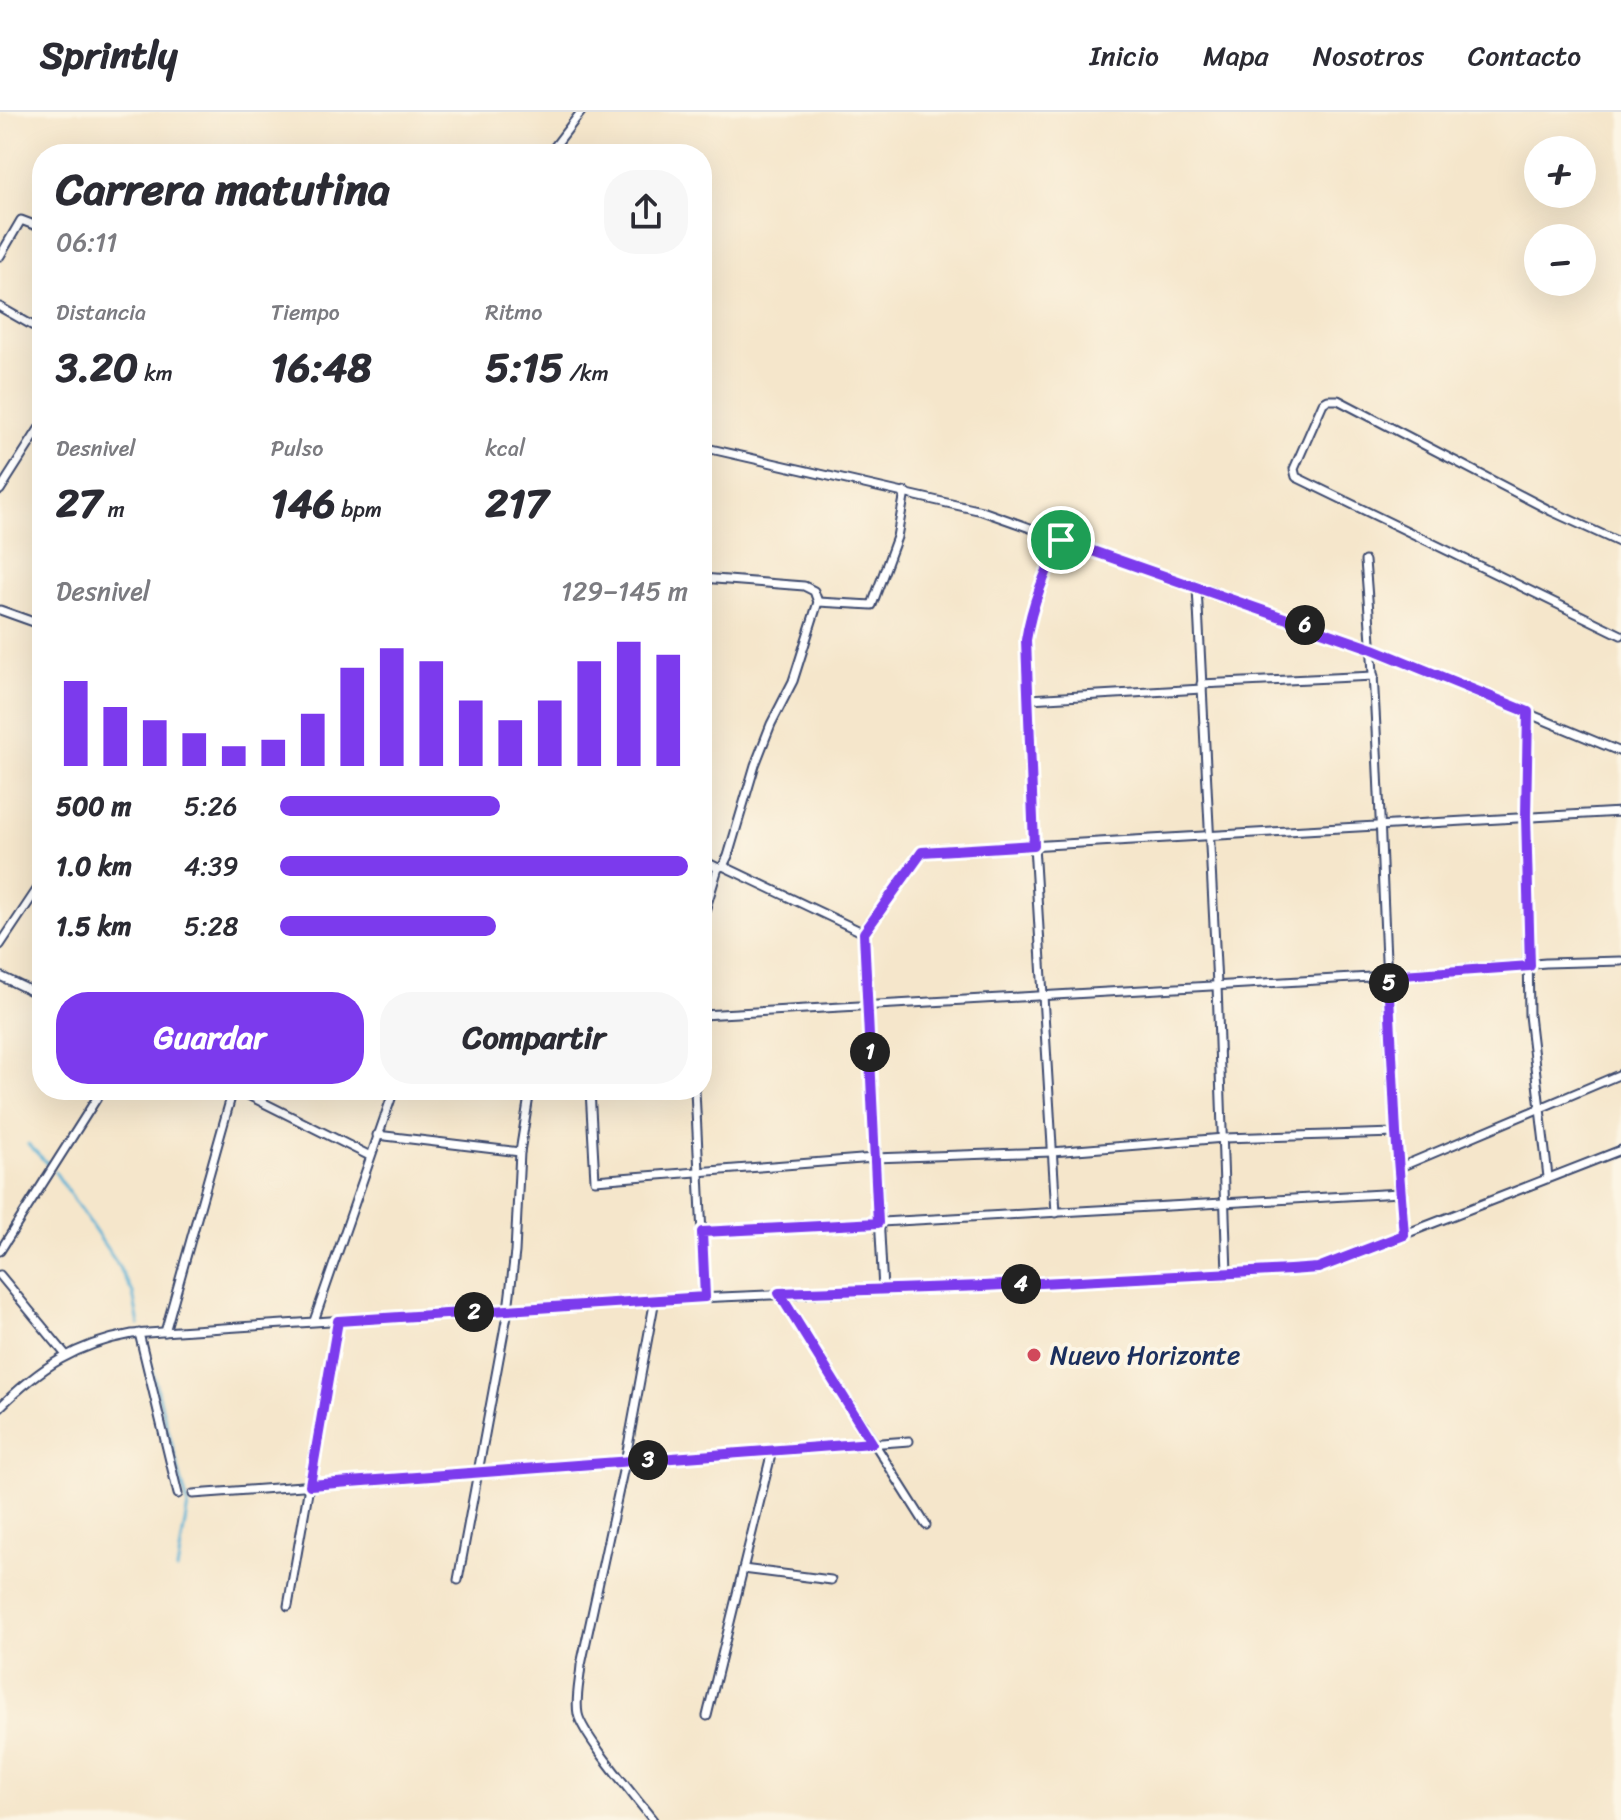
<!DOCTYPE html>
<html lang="es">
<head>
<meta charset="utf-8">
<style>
	:root { --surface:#fff; --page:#f7f7f7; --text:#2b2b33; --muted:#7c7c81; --line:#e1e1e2; --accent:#7c3aed }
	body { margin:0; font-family:Sriracha,sans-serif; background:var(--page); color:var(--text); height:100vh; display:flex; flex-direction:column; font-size:30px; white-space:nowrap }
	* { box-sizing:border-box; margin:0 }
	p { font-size:26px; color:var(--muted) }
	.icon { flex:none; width:44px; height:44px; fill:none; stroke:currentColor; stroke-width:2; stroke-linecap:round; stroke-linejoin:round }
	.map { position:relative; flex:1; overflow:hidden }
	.details { position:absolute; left:32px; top:32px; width:680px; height:956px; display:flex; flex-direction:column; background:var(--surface); border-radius:32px; box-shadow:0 8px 32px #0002 }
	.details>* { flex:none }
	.fabs { position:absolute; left:1524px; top:24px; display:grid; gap:16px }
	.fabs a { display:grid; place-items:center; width:72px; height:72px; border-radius:50%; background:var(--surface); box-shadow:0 8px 32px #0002; font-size:40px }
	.pin { position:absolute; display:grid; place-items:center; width:68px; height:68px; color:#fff; margin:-34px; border:4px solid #fff; border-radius:50%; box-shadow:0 2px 8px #0007 }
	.km { position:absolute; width:40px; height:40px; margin:-20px; border-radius:50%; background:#222; color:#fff; font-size:22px; line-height:40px; text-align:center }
	.round { display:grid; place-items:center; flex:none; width:84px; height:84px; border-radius:32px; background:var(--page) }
	.summary { display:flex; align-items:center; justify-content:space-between; height:136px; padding:0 24px }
	h1 { font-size:44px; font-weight:700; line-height:60px }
	.metrics { display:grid; grid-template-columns:repeat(3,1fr); gap:12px; height:136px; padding:8px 24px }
	.metrics div { display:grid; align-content:center }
	.metrics b { font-size:40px; font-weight:700 }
	.metrics small { font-size:22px; font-weight:400 }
	.metrics p { font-size:22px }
	.chart { height:224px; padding:16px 24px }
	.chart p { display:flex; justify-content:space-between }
	.chart svg { width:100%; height:144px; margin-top:8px; stroke:var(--accent); stroke-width:6 }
	.cta { display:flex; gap:16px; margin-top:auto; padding:16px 24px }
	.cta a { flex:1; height:92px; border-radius:32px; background:var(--accent); color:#fff; font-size:32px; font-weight:700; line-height:92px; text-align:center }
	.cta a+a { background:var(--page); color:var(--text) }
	ul { padding:0 24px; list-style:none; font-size:26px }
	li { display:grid; grid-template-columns:128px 96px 1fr; align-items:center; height:60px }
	li i { height:20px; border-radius:10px; background:var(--accent) }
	header { display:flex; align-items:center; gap:48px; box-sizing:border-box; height:112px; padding:0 40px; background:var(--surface); border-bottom:2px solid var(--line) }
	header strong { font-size:38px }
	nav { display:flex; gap:44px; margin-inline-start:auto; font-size:28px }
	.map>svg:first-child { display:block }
</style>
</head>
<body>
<header>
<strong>Sprintly</strong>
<nav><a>Inicio</a><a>Mapa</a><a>Nosotros</a><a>Contacto</a></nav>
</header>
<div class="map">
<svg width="1621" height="1708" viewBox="0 0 1621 1708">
	<rect width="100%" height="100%" fill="#fcf5e5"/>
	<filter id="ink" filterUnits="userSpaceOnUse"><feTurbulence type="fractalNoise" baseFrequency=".0125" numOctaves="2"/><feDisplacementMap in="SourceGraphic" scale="16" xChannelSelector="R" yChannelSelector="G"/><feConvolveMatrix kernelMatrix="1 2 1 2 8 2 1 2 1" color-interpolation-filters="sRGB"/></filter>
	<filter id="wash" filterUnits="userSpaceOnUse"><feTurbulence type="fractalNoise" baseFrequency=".006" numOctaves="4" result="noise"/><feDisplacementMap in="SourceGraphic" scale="32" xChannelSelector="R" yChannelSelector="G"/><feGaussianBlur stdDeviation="1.8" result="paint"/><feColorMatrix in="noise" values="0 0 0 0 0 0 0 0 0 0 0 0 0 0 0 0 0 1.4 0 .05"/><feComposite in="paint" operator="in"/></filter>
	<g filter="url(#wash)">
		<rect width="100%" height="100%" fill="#f5e6cb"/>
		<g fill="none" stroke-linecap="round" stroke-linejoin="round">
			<g stroke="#58b0d5" stroke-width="3">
				<polyline points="28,1032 48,1052"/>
				<polyline points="55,1060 116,1150 133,1181 139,1213"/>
				<polyline points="145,1232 188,1393 177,1458"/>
			</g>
		</g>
	</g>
	<g filter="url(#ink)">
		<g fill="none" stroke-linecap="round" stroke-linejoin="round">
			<defs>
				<g id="street">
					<polyline points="549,42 581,0"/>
					<polyline points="0,144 21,108 42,116"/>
					<polyline points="0,195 42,219"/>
					<polyline points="702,335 982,399 1373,537 1621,640"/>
					<polyline points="0,378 42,312"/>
					<polyline points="1621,431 1551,399 1338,288 1328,288 1323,291 1294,357 1296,365 1621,523"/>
					<path d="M1365,449C1384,673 1382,899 1404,1123"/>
					<polyline points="702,466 804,474 814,479 818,490"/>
					<polyline points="1197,475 1217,873 1227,1161"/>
					<polyline points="0,498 42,513"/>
					<polyline points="1201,572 1374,564"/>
					<polyline points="1029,587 1202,577"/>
					<polyline points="1528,600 1526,704 1529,903 1548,1065"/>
					<polyline points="702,748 718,756 723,754 728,744 755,653 771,612 793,569 818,490 872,493 897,425 905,380"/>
					<polyline points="723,754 864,821"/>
					<polyline points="702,809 718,756"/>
					<polyline points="0,833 42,770"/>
					<polyline points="0,864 42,884"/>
					<polyline points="702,903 1388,864 1546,851 1621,849"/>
					<polyline points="238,978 370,1044"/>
					<polyline points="590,978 595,1068 874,1046 1052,1040 1224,1026 1396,1021"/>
					<polyline points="695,978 705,1185"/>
					<polyline points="377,1023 520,1040 530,978"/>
					<polyline points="1398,1056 1621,962"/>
					<path d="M1056,1101L1034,733L1026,528C1032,492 1045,461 1061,428"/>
					<polyline points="702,1120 1400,1081"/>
					<polyline points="0,1139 102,978"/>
					<polyline points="0,1163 66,1243"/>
					<polyline points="883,1178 864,821 922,740 1621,700"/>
					<polyline points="779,1181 926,1413"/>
					<polyline points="314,1209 394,978"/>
					<polyline points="165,1220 233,978"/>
					<polyline points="139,1221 178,1382"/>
					<path d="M0,1295C41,1255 76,1232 132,1222L651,1188L983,1174L1318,1156L1621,1038"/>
					<polyline points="193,1382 909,1329"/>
					<polyline points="743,1457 831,1468"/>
					<polyline points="458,1468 508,1198 515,1140 520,1040"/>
					<polyline points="288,1494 338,1209"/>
					<polyline points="707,1604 772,1339"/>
					<path d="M653,1708C637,1687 582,1623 578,1602C575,1587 580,1568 581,1553L625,1350L655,1187"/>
				</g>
			</defs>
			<use href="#street" stroke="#3c4a6e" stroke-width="11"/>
			<use href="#street" stroke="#fff" stroke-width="7"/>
		</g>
	</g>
	<g fill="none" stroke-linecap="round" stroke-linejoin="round" filter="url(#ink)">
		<defs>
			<path id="route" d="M1061,428L1373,537L1528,600L1526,704L1530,854L1388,864L1396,1021L1404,1123L1318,1156L1290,1158L983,1174L779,1181L872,1331L310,1373L338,1209L705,1185L702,1120L878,1111L864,821L922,740L1034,733L1026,528C1032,491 1045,461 1061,428Z"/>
		</defs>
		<use href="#route" stroke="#fff" stroke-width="16"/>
		<use href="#route" stroke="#7c3aed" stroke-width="10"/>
	</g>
	<circle fill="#d1495b" stroke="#fcf5e5" stroke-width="3" cx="1034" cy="1243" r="8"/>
	<g text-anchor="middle" stroke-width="8" stroke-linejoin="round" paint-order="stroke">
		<g font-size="26" fill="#1b2f5e" stroke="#fcf5e5" text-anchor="start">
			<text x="1050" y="1252">Nuevo Horizonte</text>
		</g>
	</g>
</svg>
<div class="fabs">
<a>+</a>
<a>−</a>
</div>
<div class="pin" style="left:1061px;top:428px;background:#1e9e55"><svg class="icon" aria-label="arrive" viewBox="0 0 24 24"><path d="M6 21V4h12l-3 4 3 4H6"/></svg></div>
<b class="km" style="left:870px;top:940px">1</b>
<b class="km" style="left:474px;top:1200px">2</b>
<b class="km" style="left:648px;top:1348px">3</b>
<b class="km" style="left:1021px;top:1172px">4</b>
<b class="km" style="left:1389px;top:871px">5</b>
<b class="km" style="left:1305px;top:513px">6</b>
<section class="details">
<div class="summary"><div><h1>Carrera matutina</h1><p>06:11</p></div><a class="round"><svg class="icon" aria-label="share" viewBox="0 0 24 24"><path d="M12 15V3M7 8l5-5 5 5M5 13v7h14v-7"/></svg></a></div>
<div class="metrics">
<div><p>Distancia</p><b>3.20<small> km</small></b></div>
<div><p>Tiempo</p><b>16:48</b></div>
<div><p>Ritmo</p><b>5:15<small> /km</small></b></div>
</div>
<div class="metrics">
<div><p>Desnivel</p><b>27<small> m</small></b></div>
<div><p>Pulso</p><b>146<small> bpm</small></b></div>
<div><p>kcal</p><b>217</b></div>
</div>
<div class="chart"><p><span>Desnivel</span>129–145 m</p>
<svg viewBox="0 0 160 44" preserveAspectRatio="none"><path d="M5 44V18M15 44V26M25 44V30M35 44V34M45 44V38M55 44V36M65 44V28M75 44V14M85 44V8M95 44V12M105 44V24M115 44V30M125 44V24M135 44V12M145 44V6M155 44V10"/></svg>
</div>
<ul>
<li><b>500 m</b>5:26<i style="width:54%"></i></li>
<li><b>1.0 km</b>4:39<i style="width:100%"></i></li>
<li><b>1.5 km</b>5:28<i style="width:53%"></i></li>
</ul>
<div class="cta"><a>Guardar</a><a>Compartir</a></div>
</section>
</div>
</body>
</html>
